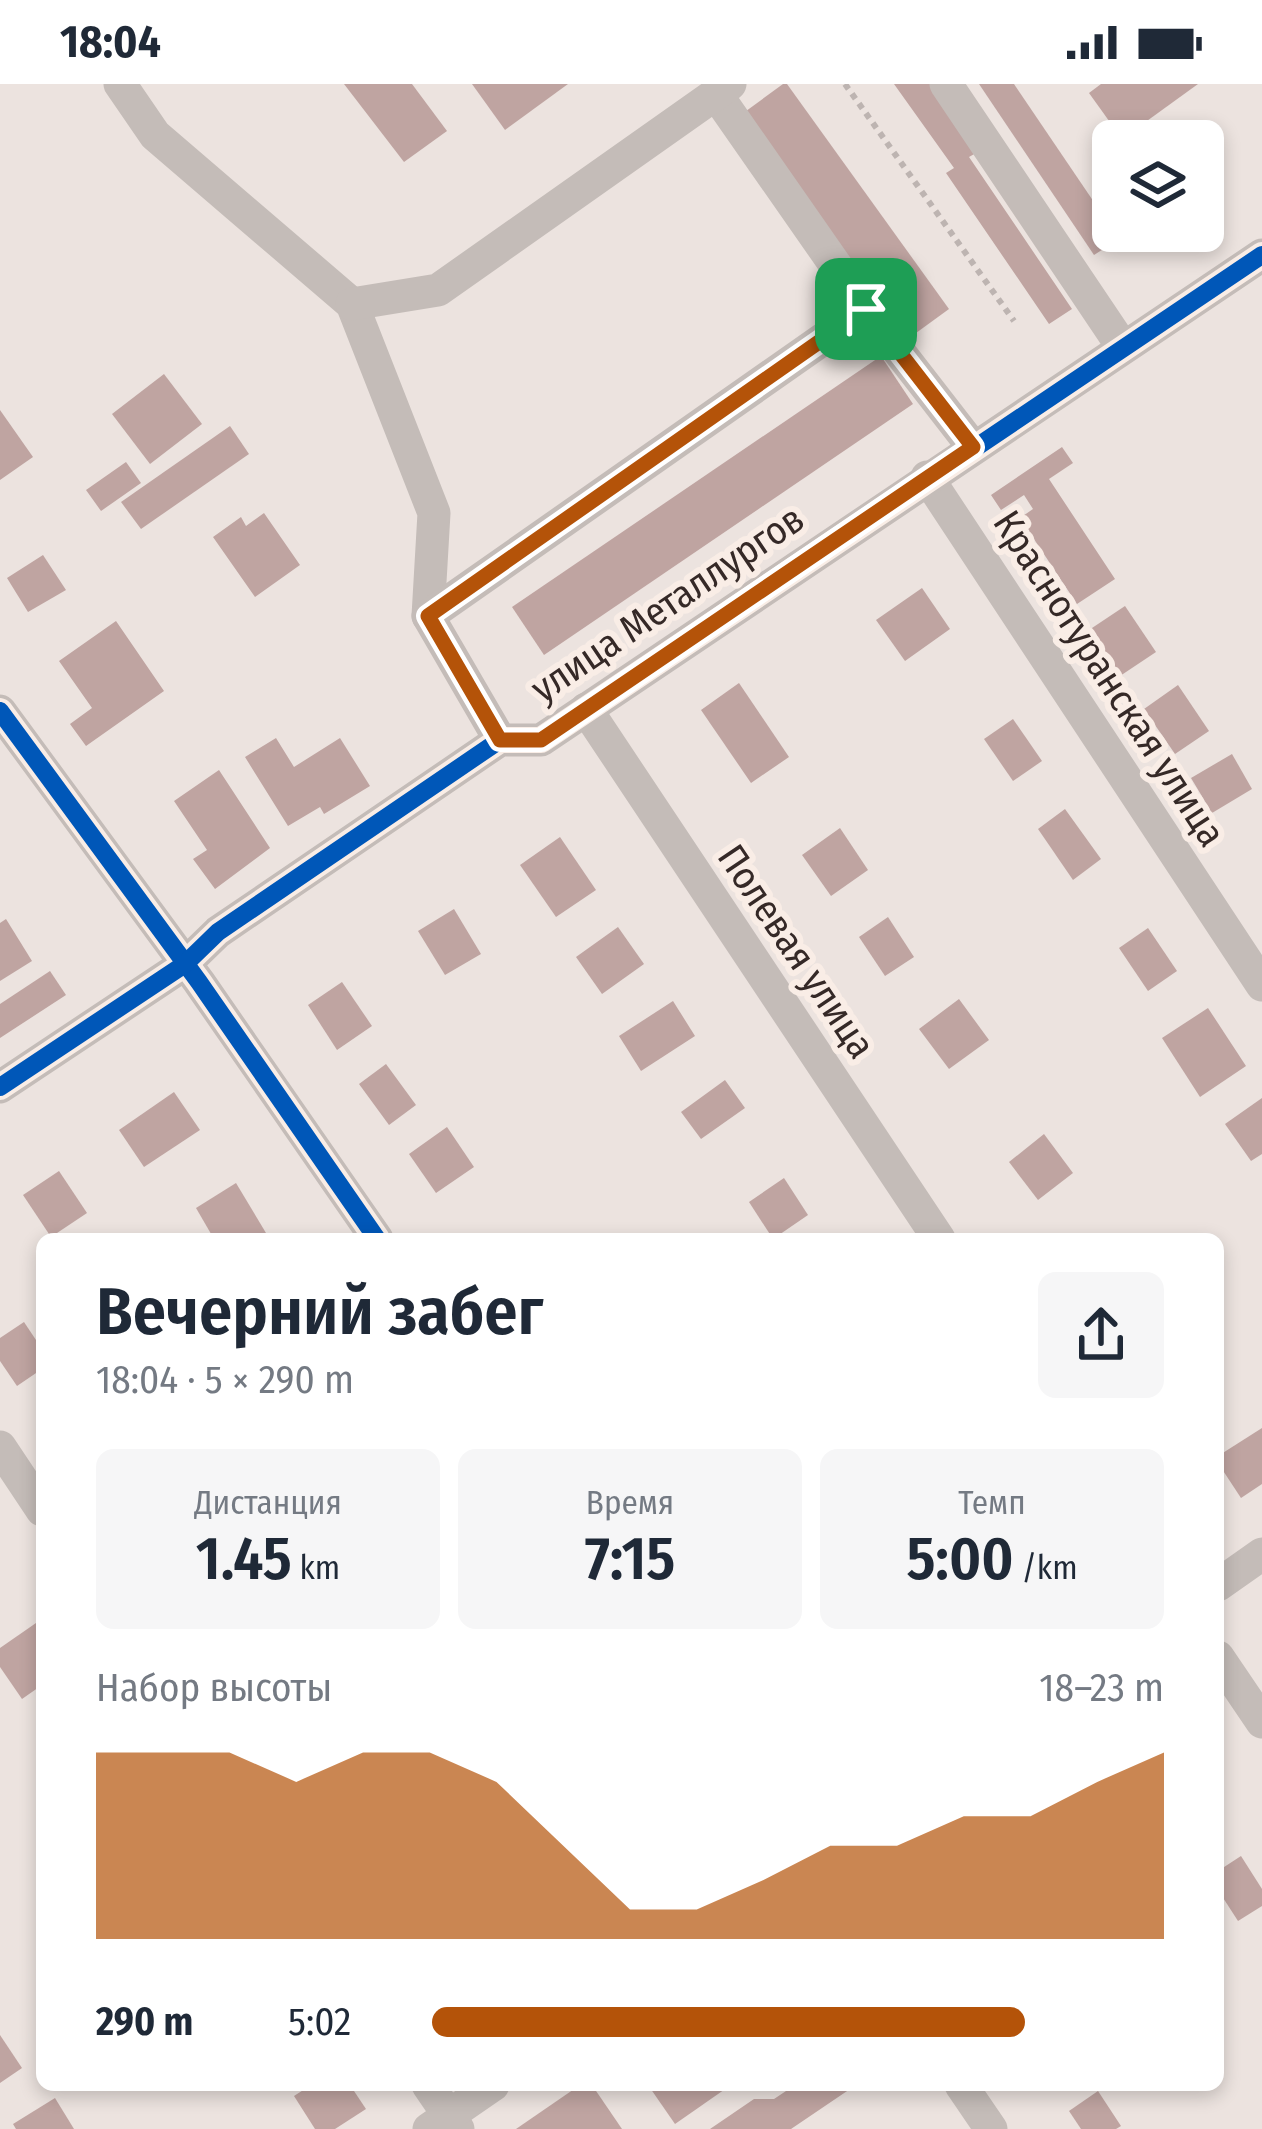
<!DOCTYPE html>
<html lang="ru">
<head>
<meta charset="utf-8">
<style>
	:root { --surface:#fff; --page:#f6f6f7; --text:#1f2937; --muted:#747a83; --accent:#b45309 }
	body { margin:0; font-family:"Fira Sans Condensed",sans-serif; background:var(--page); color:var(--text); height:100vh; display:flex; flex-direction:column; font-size:45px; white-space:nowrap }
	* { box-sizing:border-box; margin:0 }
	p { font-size:39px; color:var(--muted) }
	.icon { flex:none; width:66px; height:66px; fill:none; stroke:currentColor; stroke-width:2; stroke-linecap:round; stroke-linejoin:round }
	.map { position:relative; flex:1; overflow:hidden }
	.drawer { position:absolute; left:36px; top:1149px; width:1188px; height:858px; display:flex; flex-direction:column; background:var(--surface); border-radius:18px; box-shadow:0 6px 18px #0003 }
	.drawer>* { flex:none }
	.controls { position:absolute; left:1092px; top:36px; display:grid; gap:24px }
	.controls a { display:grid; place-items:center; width:132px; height:132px; border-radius:18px; background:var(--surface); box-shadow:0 6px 18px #0003; font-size:60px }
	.pin { position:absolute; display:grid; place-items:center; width:102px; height:102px; color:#fff; margin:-51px; border-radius:24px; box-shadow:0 6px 18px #0006 }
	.round { display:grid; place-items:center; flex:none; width:126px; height:126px; border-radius:18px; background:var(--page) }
	.overview { display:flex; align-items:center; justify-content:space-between; height:204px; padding:0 60px }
	h1 { font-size:66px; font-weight:600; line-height:90px }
	.figures { display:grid; grid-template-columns:repeat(3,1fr); gap:18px; height:204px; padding:12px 60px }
	.figures div { display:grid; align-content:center; border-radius:18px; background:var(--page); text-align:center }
	.figures b { font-size:60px; font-weight:600 }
	.figures small { font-size:33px; font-weight:400 }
	.figures p { font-size:33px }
	.chart { height:336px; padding:24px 60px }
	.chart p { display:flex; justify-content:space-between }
	.chart svg { width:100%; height:216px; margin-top:12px; fill:var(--accent); opacity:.7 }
	ul { padding:0 60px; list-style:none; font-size:39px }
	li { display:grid; grid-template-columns:192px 144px 1fr; align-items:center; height:90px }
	li i { height:30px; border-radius:15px; background:var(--accent) }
	.status { display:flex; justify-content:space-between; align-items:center; height:84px; padding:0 60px; background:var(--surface); direction:ltr }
	.status svg { height:33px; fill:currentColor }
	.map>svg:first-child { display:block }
</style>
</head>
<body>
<div class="status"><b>18:04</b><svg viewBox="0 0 49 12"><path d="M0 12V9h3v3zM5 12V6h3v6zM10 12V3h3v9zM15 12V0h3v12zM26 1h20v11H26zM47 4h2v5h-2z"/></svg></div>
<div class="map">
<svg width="1262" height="2045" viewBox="0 0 1262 2045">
	<rect width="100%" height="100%" fill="#ece3df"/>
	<g fill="#bfa4a1">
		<polygon points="344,0 412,0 447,47 404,78"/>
		<polygon points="472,0 568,0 505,46"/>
		<polygon points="783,0 787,0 949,225 905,257 742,30"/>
		<polygon points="894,0 935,0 983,65 969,73 1072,225 1049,240 946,89 954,84"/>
		<polygon points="979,0 1014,0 1119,155 1094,171"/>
		<polygon points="1101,0 1198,0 1122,55 1089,9"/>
		<polygon points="881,272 913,320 544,571 512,523"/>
		<polygon points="164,290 202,340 150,380 112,330"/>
		<polygon points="0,326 33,373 0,396"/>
		<polygon points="230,342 249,370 141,445 121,418"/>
		<polygon points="1062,363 1073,379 1049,395 1115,495 1077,520 1020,434 1033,425 1024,411 1001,426 991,411"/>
		<polygon points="126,378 141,399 101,427 86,406"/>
		<polygon points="264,429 300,481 255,513 213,453 241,433 246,442"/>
		<polygon points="43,471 66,506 28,528 7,494"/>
		<polygon points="922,504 950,545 905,577 876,536"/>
		<polygon points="1125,522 1156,568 1120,592 1089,546"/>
		<polygon points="116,537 164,607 86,662 70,640 92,624 59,577"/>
		<polygon points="739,599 789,673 751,699 701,626"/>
		<polygon points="1178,601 1209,647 1175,670 1144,625"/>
		<polygon points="1013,635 1042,677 1013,697 984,655"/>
		<polygon points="276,654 294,683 340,654 370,702 324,730 320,723 288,742 245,673"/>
		<polygon points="1232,670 1252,705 1212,729 1191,694"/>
		<polygon points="219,686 270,764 215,805 193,775 207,766 174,717"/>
		<polygon points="1065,725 1101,775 1073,796 1038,745"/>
		<polygon points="840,744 868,786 831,812 802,771"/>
		<polygon points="560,753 596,806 556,833 520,781"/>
		<polygon points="454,825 481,870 445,891 418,847"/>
		<polygon points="888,833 914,873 885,892 859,853"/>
		<polygon points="6,835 32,877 0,897 0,839"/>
		<polygon points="618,843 644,880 602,910 576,873"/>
		<polygon points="1148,844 1177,887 1148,907 1119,864"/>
		<polygon points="50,887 66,911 0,954 0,920"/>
		<polygon points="342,898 372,942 337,966 308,921"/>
		<polygon points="959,915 989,956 949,985 919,945"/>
		<polygon points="673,917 695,952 641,987 619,952"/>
		<polygon points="1208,924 1246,982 1200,1013 1162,954"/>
		<polygon points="386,980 416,1021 389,1041 359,1000"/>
		<polygon points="725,996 745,1024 701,1055 681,1028"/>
		<polygon points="174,1008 200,1046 144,1083 119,1046"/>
		<polygon points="1262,1014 1262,1070 1251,1077 1225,1040"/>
		<polygon points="447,1043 474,1083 436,1109 409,1070"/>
		<polygon points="1044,1050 1073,1089 1038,1116 1009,1078"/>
		<polygon points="59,1087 87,1129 51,1153 23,1111"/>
		<polygon points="784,1094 808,1131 773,1155 749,1118"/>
		<polygon points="236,1099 266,1149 257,1155 214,1155 196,1124"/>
		<polygon points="24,1238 42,1265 42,1285 17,1302 0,1277 0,1254"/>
		<polygon points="1262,1344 1262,1400 1241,1414 1218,1379 1218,1372"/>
		<polygon points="36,1539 42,1547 42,1601 22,1615 0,1583 0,1564"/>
		<polygon points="1241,1772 1262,1805 1262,1822 1238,1837 1218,1806 1218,1787"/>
		<polygon points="0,1951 22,1984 0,1999"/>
		<polygon points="311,2001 350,2001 366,2025 335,2045 315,2045 294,2012"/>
		<polygon points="580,2001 592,2001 622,2045 516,2045"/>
		<polygon points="648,2001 731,2001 675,2040"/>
		<polygon points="795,2001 856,2001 791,2045 710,2045 754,2015 774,2015"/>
		<polygon points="1098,2007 1121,2042 1116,2045 1081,2045 1069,2027"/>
		<polygon points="55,2014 74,2045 16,2045 13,2040"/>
	</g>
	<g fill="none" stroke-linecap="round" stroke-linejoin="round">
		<polyline stroke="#bdb4b1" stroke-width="6" stroke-dasharray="6 6" stroke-linecap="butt" points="845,0 1014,237"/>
		<g stroke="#c4bcb8" stroke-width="33">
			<polyline points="120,0 155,51 352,220 434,429 428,532 500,656"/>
			<polyline points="946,0 1122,262"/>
			<polyline points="716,10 866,225 973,363"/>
			<polyline points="352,220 438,206 730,0"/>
			<polyline points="927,393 1262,901"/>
			<polyline points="428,532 866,225"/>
			<polyline points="586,625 939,1155"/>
			<polyline points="0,627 199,898 377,1155"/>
			<polyline points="0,1003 185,880 218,848 500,656 541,656 1262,171"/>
			<polyline points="0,1363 42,1426"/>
			<polyline points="1218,1501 1262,1470"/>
			<polyline points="1218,1573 1262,1638"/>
			<polyline points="428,2001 458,2045"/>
			<polyline points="961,2001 991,2045"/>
			<polyline points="429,2045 493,2001"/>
		</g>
		<defs>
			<g id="cycleway">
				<polyline points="0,627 199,898 377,1155"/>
				<polyline points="0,1003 185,880 218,848 500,656 541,656 1262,171"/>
			</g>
		</defs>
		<use href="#cycleway" stroke="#f9ede6" stroke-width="26"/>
		<use href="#cycleway" stroke="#0057b8" stroke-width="18"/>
	</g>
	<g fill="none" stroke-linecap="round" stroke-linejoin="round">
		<defs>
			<polygon id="route" points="866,225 973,363 541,656 500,656 428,532"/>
		</defs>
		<use href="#route" stroke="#fff" stroke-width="24"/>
		<use href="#route" stroke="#b45309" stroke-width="15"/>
	</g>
	<g text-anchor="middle" stroke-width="12" stroke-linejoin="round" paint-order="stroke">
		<g font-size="39" fill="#352927" stroke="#f9ede6">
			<text transform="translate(667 519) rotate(-34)" y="14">улица Металлургов</text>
			<text transform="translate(1110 594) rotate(57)" y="14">Краснотуранская улица</text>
			<text transform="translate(797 867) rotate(56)" y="14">Полевая улица</text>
		</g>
	</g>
</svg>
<div class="controls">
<a><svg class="icon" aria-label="layers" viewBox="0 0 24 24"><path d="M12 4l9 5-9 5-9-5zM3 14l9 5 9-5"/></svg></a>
</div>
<div class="pin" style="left:866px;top:225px;background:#1e9e55"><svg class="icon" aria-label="arrive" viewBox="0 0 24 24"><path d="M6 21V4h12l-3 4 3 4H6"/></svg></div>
<section class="drawer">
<div class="overview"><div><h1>Вечерний забег</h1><p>18:04 · 5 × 290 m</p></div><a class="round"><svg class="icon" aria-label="share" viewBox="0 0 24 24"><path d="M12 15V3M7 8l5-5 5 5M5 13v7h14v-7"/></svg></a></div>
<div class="figures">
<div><p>Дистанция</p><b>1.45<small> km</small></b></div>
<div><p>Время</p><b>7:15</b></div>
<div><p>Темп</p><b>5:00<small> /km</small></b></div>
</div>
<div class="chart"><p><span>Набор высоты</span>18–23 m</p>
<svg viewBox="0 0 160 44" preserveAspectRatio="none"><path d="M0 44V6L10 6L20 6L30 12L40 6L50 6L60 12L70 25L80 38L90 38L100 32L110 25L120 25L130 19L140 19L150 12L160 6V44z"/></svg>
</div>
<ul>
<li><b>290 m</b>5:02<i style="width:81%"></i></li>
</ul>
</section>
</div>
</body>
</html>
